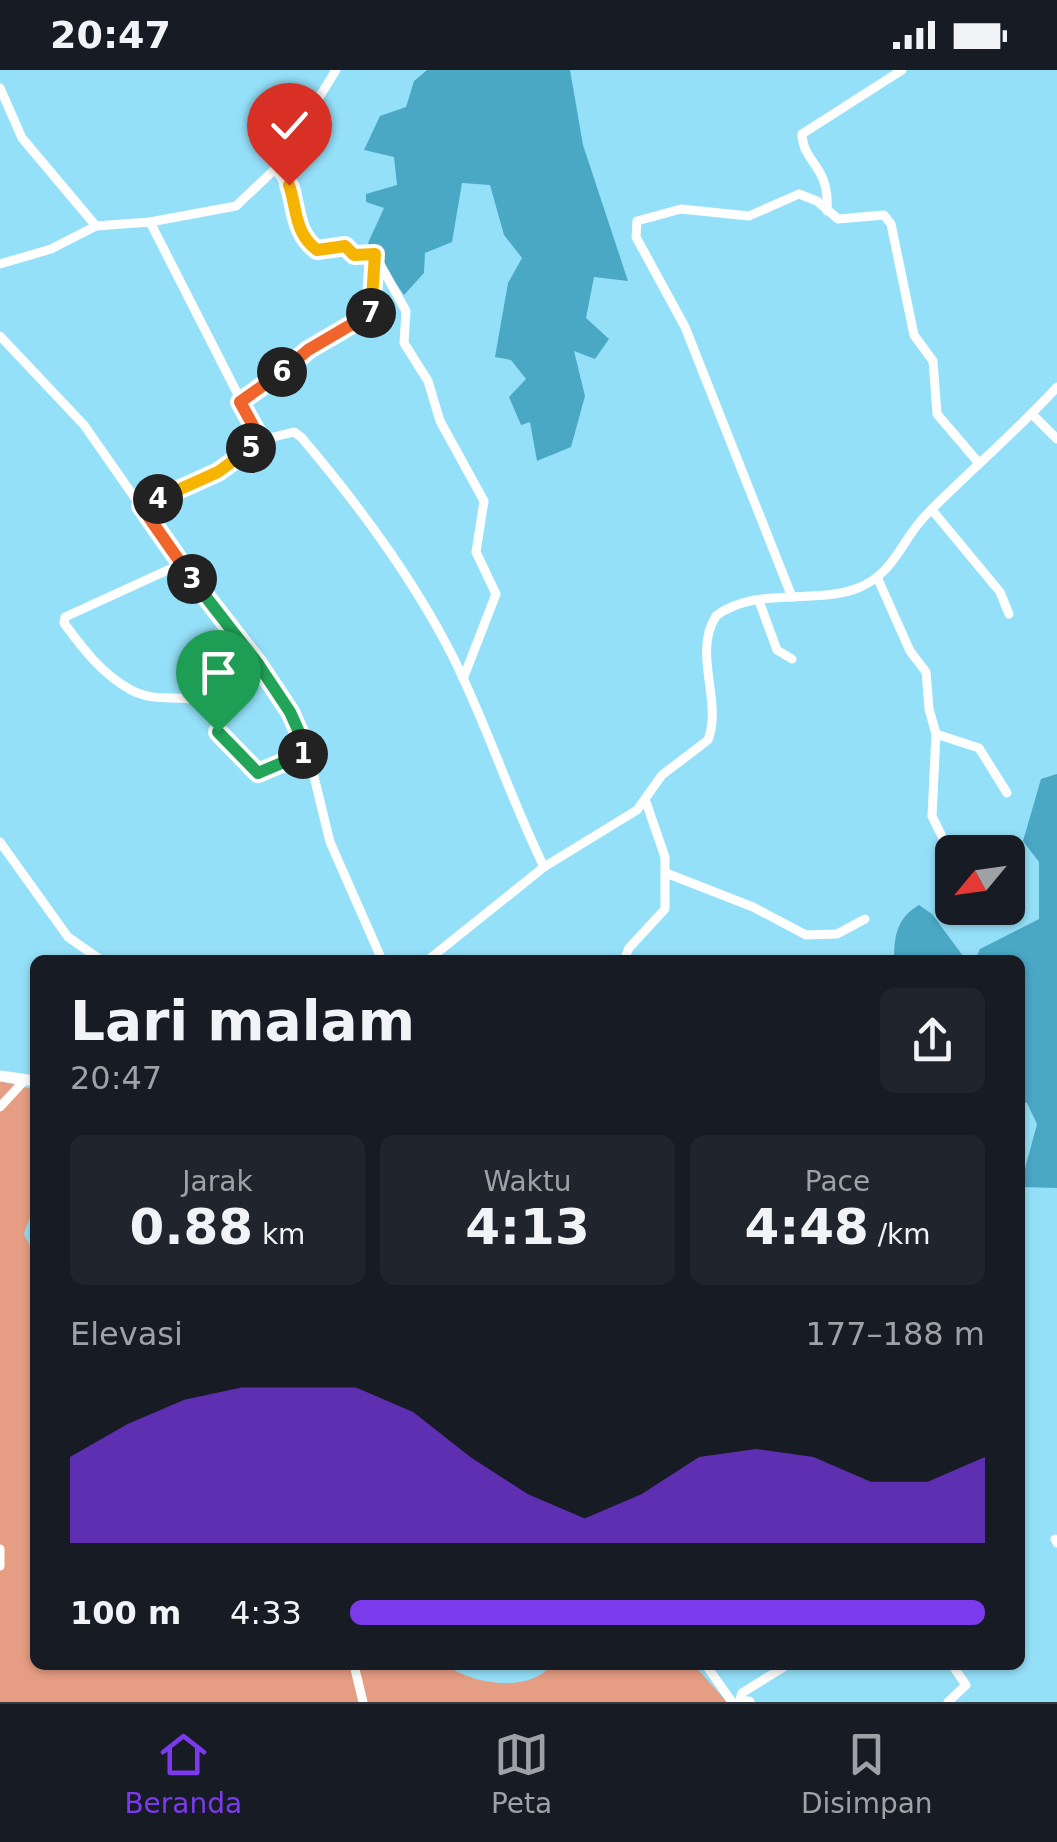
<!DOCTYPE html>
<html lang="id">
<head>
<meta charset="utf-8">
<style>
	:root { --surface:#171b24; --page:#20242c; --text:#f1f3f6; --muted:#9ea1a6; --line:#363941; --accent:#7c3aed }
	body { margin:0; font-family:"DejaVu Sans",sans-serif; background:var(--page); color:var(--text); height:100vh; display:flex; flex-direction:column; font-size:38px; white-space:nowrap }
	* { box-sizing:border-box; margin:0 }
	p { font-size:32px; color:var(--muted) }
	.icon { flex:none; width:55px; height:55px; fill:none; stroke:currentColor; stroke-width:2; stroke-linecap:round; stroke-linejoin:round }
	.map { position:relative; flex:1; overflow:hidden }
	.sheet { position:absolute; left:30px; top:885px; width:995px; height:715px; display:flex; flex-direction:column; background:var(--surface); border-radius:15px; box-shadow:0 2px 8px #0004 }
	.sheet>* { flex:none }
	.needle { width:65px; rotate:241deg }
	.fabs { position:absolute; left:935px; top:765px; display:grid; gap:20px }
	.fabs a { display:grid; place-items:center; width:90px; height:90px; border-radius:15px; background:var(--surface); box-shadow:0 2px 8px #0004; font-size:50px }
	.pin { position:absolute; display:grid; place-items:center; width:85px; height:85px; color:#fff; margin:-102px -42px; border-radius:50% 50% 50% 0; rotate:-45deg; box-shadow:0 0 10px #0007 }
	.pin .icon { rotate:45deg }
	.km { position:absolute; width:50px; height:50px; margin:-25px; border-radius:50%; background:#222; color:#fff; font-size:28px; line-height:50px; text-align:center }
	.round { display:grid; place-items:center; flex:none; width:105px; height:105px; border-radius:15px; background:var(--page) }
	.head { display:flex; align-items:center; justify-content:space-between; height:170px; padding:0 40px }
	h1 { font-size:55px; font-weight:700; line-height:75px }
	.figures { display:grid; grid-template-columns:repeat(3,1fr); gap:15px; height:170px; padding:10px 40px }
	.figures div { display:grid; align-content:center; border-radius:15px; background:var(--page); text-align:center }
	.figures b { font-size:50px; font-weight:700 }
	.figures small { font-size:28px; font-weight:400 }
	.figures p { font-size:28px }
	.chart { height:280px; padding:20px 40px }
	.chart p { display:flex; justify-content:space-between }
	.chart svg { width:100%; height:180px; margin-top:10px; fill:var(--accent); opacity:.7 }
	ul { padding:0 40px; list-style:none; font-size:32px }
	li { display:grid; grid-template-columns:160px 120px 1fr; align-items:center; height:75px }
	li i { height:25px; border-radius:12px; background:var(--accent) }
	.status { display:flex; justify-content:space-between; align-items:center; height:70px; padding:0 50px; background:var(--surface); direction:ltr }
	.status svg { height:28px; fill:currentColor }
	.menu { display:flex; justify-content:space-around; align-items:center; height:140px; border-top:2px solid var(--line); background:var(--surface); font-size:28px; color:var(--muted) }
	.menu a { display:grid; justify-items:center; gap:5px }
	.menu .on { color:var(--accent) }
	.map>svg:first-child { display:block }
</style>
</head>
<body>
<div class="status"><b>20:47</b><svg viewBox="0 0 49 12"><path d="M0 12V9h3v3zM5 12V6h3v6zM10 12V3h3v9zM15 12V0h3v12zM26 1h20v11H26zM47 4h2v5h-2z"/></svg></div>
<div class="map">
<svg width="1057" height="1632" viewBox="0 0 1057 1632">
	<rect width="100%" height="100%" fill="#95e0f9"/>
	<path fill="#e59d83" d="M0,1011L35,1020V1133L24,1164L35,1186V1595H447C472,1615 531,1623 551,1595H694L727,1632H0Z"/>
	<g fill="#4aa8c5">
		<polygon points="427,0 570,0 583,75 628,211 594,207 586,248 609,269 595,289 574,281 585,326 571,377 537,391 530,352 521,355 509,327 526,309 511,290 495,287 508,213 522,188 504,165 490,115 462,113 452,172 425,183 424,203 404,225 368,173 384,138 366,132 366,124 397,115 394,87 364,80 380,46 406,37 414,11"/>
		<polygon points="1057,704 1057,1118 1020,1117 1037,1054 1027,1033 1020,1032 1020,890 975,890 980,879 1039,849 1039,792 1023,771 1041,709"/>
		<path d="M919,835L932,844L966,890H894C894,865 897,848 919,835Z"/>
	</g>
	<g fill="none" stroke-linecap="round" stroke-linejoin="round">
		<g stroke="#fff" stroke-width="9">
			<polyline points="0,18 22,68 96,156"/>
			<path d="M275,99C295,123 291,153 313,177L345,176L354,185H375L406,241L404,273L428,311L440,351L484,431L476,482L496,524L463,609"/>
			<path d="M827,141C830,94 803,94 802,64L902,0"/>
			<polyline points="150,152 261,370"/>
			<polyline points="0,194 51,179 96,156 150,152 236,136 275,99 336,0"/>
			<polyline points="0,266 84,355 181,494 279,623 308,682 330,772 382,890"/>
			<polyline points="240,332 308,280 369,247 375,185"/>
			<polyline points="1032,344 1057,369"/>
			<path d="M141,436L219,402L261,370L294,362L301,367C358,434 413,508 453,587C487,655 510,728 544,797"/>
			<polyline points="932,440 1000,522 1009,544"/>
			<path d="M181,494L65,547L64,553C83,579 102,604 131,620C172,641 202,606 220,666L244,683L255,701L308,682"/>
			<polyline points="877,507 910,581 926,602 929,639 936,664 932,746 949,781 950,816"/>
			<polyline points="792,527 685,257 636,167 637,151 681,139 749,146 799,124 817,131 838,149 884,145 891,154 914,265 933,291 937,344 978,392"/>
			<polyline points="759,531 777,580 792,589"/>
			<polyline points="936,664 979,678 1007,723"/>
			<polyline points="0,772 68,867 101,890"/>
			<polyline points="666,803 753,837 806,865 837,864 865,849"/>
			<path d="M428,890L544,797L637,740L662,705L708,670C723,631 692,583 716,546C754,516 815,535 858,518C894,504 901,471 925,446C968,402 1016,362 1057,317"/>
			<polyline points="624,890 629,878 665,839 665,787 646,732"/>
			<polyline points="0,1037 23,1012"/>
			<polyline points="1055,1469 1057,1473"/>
			<polyline points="0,1479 0,1496"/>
			<polyline points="354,1595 363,1632"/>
			<polyline points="706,1595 732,1632"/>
			<polyline points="739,1632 742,1623 787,1595"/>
			<polyline points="948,1632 966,1615 952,1595"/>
		</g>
		<g stroke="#fff" stroke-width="11">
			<polyline points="0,1006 35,1011"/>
			<polyline points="740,1632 749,1632"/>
		</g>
	</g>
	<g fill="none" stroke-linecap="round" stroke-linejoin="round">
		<defs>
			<polyline id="split-1" points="218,662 258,703 303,684"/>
			<polyline id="split-2" points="258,594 290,642 308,682 303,684"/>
			<polyline id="split-3" points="192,509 258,594"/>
			<polyline id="split-4" points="158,429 141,436 192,509"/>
			<polyline id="split-5" points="158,429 218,402 251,378"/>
			<polyline id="split-6" points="251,378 261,370 240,332 282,302"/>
			<polyline id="split-7" points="282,302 308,280 371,243"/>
			<polyline id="split-8" points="332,178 345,176 354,185 375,184 371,243"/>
			<path id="split-9" d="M289,115C297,138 294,163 317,180L332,178"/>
		</defs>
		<use href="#split-1" stroke="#fff" stroke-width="20"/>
		<use href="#split-2" stroke="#fff" stroke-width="20"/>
		<use href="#split-3" stroke="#fff" stroke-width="20"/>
		<use href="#split-4" stroke="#fff" stroke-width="20"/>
		<use href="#split-5" stroke="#fff" stroke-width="20"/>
		<use href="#split-6" stroke="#fff" stroke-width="20"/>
		<use href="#split-7" stroke="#fff" stroke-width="20"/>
		<use href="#split-8" stroke="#fff" stroke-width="20"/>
		<use href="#split-9" stroke="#fff" stroke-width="20"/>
		<use href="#split-1" stroke="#22a559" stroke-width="12"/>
		<use href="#split-2" stroke="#22a559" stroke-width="12"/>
		<use href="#split-3" stroke="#22a559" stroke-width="12"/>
		<use href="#split-4" stroke="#f0652b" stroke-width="12"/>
		<use href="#split-5" stroke="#f5b400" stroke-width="12"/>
		<use href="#split-6" stroke="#f0652b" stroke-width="12"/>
		<use href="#split-7" stroke="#f0652b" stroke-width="12"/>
		<use href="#split-8" stroke="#f5b400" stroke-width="12"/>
		<use href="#split-9" stroke="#f5b400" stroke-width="12"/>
	</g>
</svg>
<div class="fabs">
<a><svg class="needle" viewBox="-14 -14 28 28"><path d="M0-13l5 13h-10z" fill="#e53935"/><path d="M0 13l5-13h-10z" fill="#9ea1a6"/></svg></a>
</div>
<div class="pin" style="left:218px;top:662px;background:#1e9e55"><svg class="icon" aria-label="arrive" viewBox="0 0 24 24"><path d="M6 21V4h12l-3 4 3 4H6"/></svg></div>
<div class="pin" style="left:289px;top:115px;background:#d93025"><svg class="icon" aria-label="check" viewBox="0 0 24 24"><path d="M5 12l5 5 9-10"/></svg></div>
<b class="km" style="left:303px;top:684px">1</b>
<b class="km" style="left:192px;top:509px">3</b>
<b class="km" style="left:158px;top:429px">4</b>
<b class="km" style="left:251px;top:378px">5</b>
<b class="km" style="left:282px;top:302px">6</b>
<b class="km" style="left:371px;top:243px">7</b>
<section class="sheet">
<div class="head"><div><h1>Lari malam</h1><p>20:47</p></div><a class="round"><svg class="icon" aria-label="share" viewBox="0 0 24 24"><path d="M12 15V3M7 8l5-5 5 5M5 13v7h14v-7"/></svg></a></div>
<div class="figures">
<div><p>Jarak</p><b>0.88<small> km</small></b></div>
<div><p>Waktu</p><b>4:13</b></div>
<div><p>Pace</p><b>4:48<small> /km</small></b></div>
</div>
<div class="chart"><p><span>Elevasi</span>177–188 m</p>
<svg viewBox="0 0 160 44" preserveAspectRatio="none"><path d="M0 44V23L10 15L20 9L30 6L40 6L50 6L60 12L70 23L80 32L90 38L100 32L110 23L120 21L130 23L140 29L150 29L160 23V44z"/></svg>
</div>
<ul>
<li><b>100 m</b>4:33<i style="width:100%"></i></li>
</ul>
</section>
</div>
<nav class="menu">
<a class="on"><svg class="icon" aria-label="home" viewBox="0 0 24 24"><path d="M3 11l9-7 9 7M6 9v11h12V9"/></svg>Beranda</a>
<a><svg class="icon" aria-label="map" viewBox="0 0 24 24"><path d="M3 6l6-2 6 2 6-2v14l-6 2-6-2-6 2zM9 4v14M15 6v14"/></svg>Peta</a>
<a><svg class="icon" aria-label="saved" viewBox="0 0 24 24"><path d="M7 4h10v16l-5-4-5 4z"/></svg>Disimpan</a>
</nav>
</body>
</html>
